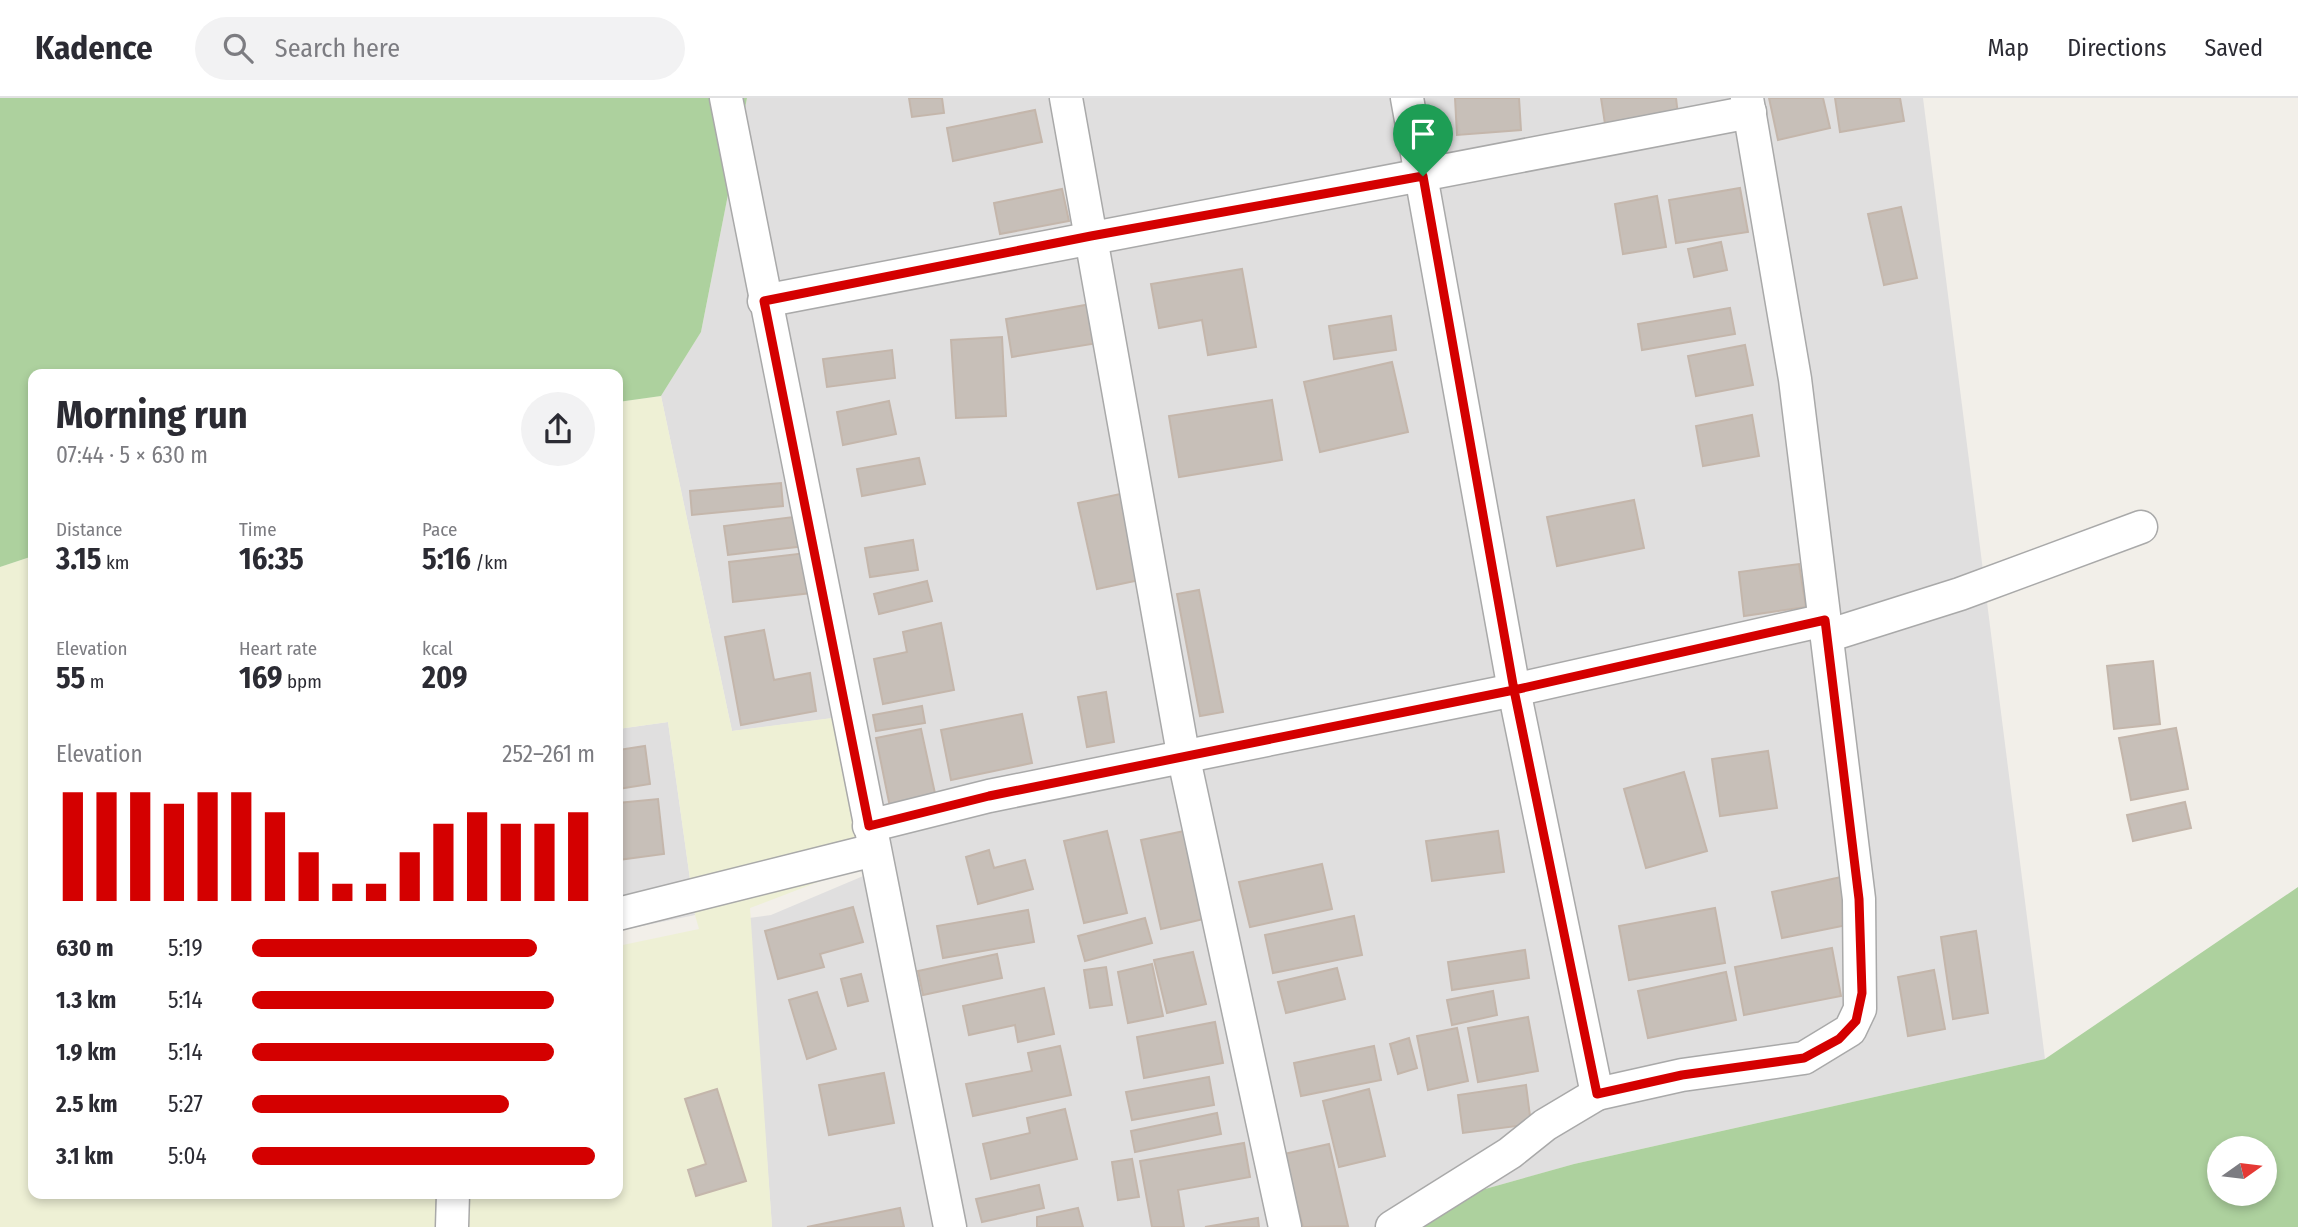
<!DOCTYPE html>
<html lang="en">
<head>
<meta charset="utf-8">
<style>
	:root { --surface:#fff; --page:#f2f2f3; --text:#2b2b33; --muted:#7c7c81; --line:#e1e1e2; --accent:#d40000 }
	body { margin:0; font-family:"Fira Sans Condensed",sans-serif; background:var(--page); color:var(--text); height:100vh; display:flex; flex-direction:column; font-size:26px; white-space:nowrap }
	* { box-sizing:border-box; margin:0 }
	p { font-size:23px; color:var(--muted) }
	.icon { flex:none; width:38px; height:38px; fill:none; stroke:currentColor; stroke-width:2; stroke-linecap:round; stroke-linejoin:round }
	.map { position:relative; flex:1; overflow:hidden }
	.panel { position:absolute; left:28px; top:271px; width:595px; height:830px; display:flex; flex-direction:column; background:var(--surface); border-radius:14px; box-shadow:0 4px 10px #0003 }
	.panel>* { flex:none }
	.needle { width:46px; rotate:76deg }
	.tools { position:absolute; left:2207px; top:1038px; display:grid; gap:14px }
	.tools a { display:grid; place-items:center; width:70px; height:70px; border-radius:50%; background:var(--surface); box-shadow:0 4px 10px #0003; font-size:35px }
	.pin { position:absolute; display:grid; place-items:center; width:60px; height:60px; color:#fff; margin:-72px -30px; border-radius:50% 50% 50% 0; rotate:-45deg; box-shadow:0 0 7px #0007 }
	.pin .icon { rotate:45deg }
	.round { display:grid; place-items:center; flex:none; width:74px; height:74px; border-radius:37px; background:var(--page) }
	.overview { display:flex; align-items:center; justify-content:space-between; height:119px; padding:0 28px }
	h1 { font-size:38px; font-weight:700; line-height:52px }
	.stats { display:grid; grid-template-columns:repeat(3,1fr); gap:10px; height:119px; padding:7px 28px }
	.stats div { display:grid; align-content:center }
	.stats b { font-size:30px; font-weight:700 }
	.stats small { font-size:19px; font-weight:400 }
	.stats p { font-size:19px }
	.chart { height:196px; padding:14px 28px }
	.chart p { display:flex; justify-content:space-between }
	.chart svg { width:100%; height:126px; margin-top:7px; stroke:var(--accent); stroke-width:6 }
	ul { padding:0 28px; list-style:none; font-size:23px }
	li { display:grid; grid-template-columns:112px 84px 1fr; align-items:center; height:52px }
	li i { height:18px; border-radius:9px; background:var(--accent) }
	header { display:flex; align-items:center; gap:42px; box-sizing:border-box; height:98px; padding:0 35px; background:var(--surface); border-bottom:2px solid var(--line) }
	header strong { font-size:33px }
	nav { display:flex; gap:38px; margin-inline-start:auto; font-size:24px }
	.search { width:490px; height:63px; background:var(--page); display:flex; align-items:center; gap:18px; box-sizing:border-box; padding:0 24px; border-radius:38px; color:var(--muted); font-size:26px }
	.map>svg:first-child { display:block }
</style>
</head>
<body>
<header>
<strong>Kadence</strong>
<div class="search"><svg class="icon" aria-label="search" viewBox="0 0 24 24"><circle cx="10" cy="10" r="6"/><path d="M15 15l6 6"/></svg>Search here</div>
<nav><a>Map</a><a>Directions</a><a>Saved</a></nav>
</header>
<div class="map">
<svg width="2298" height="1129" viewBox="0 0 2298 1129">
	<rect width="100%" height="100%" fill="#f2efe9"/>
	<g fill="#e0dfdf">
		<polygon points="747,0 1923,0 2045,961 1574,1066 1390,1118 1391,1129 772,1129 749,820 771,817 868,776 857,617 732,633 661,298 701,234"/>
		<polygon points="668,624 695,817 618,833 618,631"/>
	</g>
	<polygon fill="#eef0d5" points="661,298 732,633 848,618 877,755 857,769 750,810 772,1129 0,1129 0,469 33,458 33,1096 618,1096 618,848 699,831 695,817 668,624 618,631 618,304"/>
	<g fill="#add19e" fill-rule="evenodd">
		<polygon points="0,0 747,0 701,234 661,298 618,304 618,276 33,276 33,458 0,469"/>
		<path d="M2298,789V1129H1391L1389,1118L1574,1066L2045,961ZM2219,1050H2264V1096H2219Z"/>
	</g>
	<g fill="#c7bfb8" stroke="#c4b6ab" stroke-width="2">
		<polygon points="909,0 942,0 944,15 912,19"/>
		<polygon points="1455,0 1519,0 1521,32 1457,37"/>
		<polygon points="1601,0 1676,0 1678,17 1605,26"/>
		<polygon points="1769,0 1823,0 1830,30 1778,42"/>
		<polygon points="1835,0 1900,0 1904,23 1840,34"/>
		<polygon points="1035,12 1042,44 953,63 947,30"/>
		<polygon points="1740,90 1748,134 1676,145 1669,102"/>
		<polygon points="1062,91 1069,123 1000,136 994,105"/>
		<polygon points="1657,98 1666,149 1623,156 1615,106"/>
		<polygon points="1901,109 1917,180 1884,187 1868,116"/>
		<polygon points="1721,144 1727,172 1694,179 1688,151"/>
		<polygon points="1242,171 1256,249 1208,257 1202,222 1159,230 1151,186"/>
		<polygon points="1091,206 1098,245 1012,259 1006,221"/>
		<polygon points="1730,210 1735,236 1642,252 1638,226"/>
		<polygon points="1391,218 1396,252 1334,261 1329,228"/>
		<polygon points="1002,239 1006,318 956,320 951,242"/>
		<polygon points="1745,247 1753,287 1696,298 1688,258"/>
		<polygon points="892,252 895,280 827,289 823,261"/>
		<polygon points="1392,264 1408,334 1320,354 1304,284"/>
		<polygon points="1272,302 1282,362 1179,379 1169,318"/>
		<polygon points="889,303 896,336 843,347 837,314"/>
		<polygon points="1752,317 1759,358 1703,368 1696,328"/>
		<polygon points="919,360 925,386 862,398 857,371"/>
		<polygon points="781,385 783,408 692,417 690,393"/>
		<polygon points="1130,394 1149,480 1097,491 1078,405"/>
		<polygon points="1634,402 1644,450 1557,468 1547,419"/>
		<polygon points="801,418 805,448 728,457 724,428"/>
		<polygon points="913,442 918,472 870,479 865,450"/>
		<polygon points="806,455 811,495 733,504 729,464"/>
		<polygon points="1799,466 1806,509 1744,518 1739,474"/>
		<polygon points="927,483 932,503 879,516 874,496"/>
		<polygon points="1199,492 1223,614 1200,618 1177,496"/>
		<polygon points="941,525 954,592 883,606 874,561 907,554 903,534"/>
		<polygon points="764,532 774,582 810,575 816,613 741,627 725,539"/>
		<polygon points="2153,563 2160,626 2114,631 2107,568"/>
		<polygon points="1106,594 1114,644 1087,649 1078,599"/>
		<polygon points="922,608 925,625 876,633 873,617"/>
		<polygon points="1022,616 1032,665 951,682 941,632"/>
		<polygon points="2176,630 2188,691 2131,702 2119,640"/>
		<polygon points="921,631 936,700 890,709 876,640"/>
		<polygon points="645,648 650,686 618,691 618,652"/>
		<polygon points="1768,653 1777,710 1720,718 1712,661"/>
		<polygon points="1684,674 1707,753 1646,770 1624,691"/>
		<polygon points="658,701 664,756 618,762 618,705"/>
		<polygon points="2185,704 2191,730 2133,743 2127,717"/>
		<polygon points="1189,732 1208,820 1161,831 1141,742"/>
		<polygon points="1107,733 1127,815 1084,825 1064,743"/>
		<polygon points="1498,733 1504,774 1432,783 1426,743"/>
		<polygon points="989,752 994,770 1025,762 1033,791 978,806 966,759"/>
		<polygon points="1322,766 1332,811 1250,829 1239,784"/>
		<polygon points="1846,778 1857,825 1782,840 1772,794"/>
		<polygon points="853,809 863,844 820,856 824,869 778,881 765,833"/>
		<polygon points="1715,810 1725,865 1629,882 1619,828"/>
		<polygon points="1028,812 1034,844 943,860 937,828"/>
		<polygon points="1354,818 1362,857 1273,875 1265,837"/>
		<polygon points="1145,820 1152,845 1085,863 1078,838"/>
		<polygon points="1976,833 1988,915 1953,921 1941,839"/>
		<polygon points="1832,850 1841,898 1744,917 1735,869"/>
		<polygon points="1525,852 1529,880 1452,892 1448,864"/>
		<polygon points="1193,854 1206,906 1167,915 1154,862"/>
		<polygon points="997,856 1002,880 923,897 918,873"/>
		<polygon points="1152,866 1163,918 1128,925 1118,874"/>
		<polygon points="1106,869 1112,907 1090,910 1084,872"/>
		<polygon points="1337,870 1345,901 1286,915 1278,884"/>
		<polygon points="1934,872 1945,931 1908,938 1898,879"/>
		<polygon points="1726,874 1736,922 1648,940 1638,893"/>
		<polygon points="861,876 868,903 848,908 841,881"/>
		<polygon points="1044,890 1054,936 1018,944 1015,927 969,937 963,908"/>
		<polygon points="1493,893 1497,917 1452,927 1447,902"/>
		<polygon points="817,894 836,951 807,961 789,902"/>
		<polygon points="1528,919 1538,973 1478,984 1468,930"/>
		<polygon points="1215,924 1223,965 1144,980 1137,939"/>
		<polygon points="1457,930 1468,983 1428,992 1417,938"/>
		<polygon points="1409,940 1417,970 1398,976 1390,946"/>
		<polygon points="1060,948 1071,997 973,1018 966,986 1032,973 1028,955"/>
		<polygon points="1374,948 1381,982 1301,998 1294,965"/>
		<polygon points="884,975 894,1025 829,1037 819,987"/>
		<polygon points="1209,979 1214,1007 1132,1022 1126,994"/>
		<polygon points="1526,987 1531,1026 1463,1035 1458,997"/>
		<polygon points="717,991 746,1083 696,1098 688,1072 706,1066 685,1001"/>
		<polygon points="1369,991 1385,1058 1339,1069 1323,1003"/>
		<polygon points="1065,1011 1077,1061 991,1081 983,1046 1030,1035 1027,1020"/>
		<polygon points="1217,1015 1221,1036 1135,1054 1131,1033"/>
		<polygon points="1244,1045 1250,1079 1178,1092 1184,1129 1152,1129 1140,1063"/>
		<polygon points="1329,1046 1348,1128 1303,1129 1284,1056"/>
		<polygon points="1132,1061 1139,1099 1118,1102 1112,1064"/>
		<polygon points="1039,1087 1044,1110 982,1124 976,1101"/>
		<polygon points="900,1110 904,1129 807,1129"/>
		<polygon points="1078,1110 1083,1129 1037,1129 1037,1119"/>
		<polygon points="1258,1120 1259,1129 1205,1129"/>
	</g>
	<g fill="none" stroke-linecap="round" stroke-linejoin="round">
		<defs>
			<g id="minor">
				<polyline points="726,0 950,1129"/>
				<polyline points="1066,0 1184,661 1285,1129"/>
				<polyline points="764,203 1750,14"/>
				<polyline points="1827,538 1960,496 2141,429"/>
				<polyline points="869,728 989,698 1514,592 1825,522"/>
				<polyline points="618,816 874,752"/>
				<polyline points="1597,996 1682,977 1804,960 1850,932 1860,911 1859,801 1795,281 1747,0"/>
				<polyline points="452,1129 453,1096"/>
				<polyline points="1392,1129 1510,1055 1545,1027 1597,996 1514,592 1407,0"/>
			</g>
		</defs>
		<use href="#minor" stroke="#a9a9a9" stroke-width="35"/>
		<use href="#minor" stroke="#fff" stroke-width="32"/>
	</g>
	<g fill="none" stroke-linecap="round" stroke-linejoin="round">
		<defs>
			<polyline id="route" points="1423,78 1091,138 764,203 869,728 989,698 1514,592 1597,996 1682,977 1804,960 1839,941 1856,923 1862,895 1859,801 1825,522 1514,592 1423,78"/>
		</defs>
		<use href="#route" stroke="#fff" stroke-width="14"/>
		<use href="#route" stroke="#d40000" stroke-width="9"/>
	</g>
</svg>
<div class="tools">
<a><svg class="needle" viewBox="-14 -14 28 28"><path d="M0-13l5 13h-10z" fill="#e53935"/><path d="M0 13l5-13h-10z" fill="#7c7c81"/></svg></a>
</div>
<div class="pin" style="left:1423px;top:78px;background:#1e9e55"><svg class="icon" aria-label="arrive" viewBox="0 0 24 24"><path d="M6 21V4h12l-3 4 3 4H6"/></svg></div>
<section class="panel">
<div class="overview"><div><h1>Morning run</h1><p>07:44 · 5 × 630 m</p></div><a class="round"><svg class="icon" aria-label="share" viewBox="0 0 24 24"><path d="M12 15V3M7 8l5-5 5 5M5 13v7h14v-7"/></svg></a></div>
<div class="stats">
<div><p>Distance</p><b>3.15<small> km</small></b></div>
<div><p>Time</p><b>16:35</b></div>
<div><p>Pace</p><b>5:16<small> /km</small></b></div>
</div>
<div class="stats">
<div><p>Elevation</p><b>55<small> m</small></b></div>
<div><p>Heart rate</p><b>169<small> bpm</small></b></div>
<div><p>kcal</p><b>209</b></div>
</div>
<div class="chart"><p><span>Elevation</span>252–261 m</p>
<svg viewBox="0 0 160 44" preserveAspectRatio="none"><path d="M5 44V6M15 44V6M25 44V6M35 44V10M45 44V6M55 44V6M65 44V13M75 44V27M85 44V38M95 44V38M105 44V27M115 44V17M125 44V13M135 44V17M145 44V17M155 44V13"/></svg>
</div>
<ul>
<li><b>630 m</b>5:19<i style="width:83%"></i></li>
<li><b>1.3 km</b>5:14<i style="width:88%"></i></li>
<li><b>1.9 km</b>5:14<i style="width:88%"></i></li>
<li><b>2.5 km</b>5:27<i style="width:75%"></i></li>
<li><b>3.1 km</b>5:04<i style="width:100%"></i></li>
</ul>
</section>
</div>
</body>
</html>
